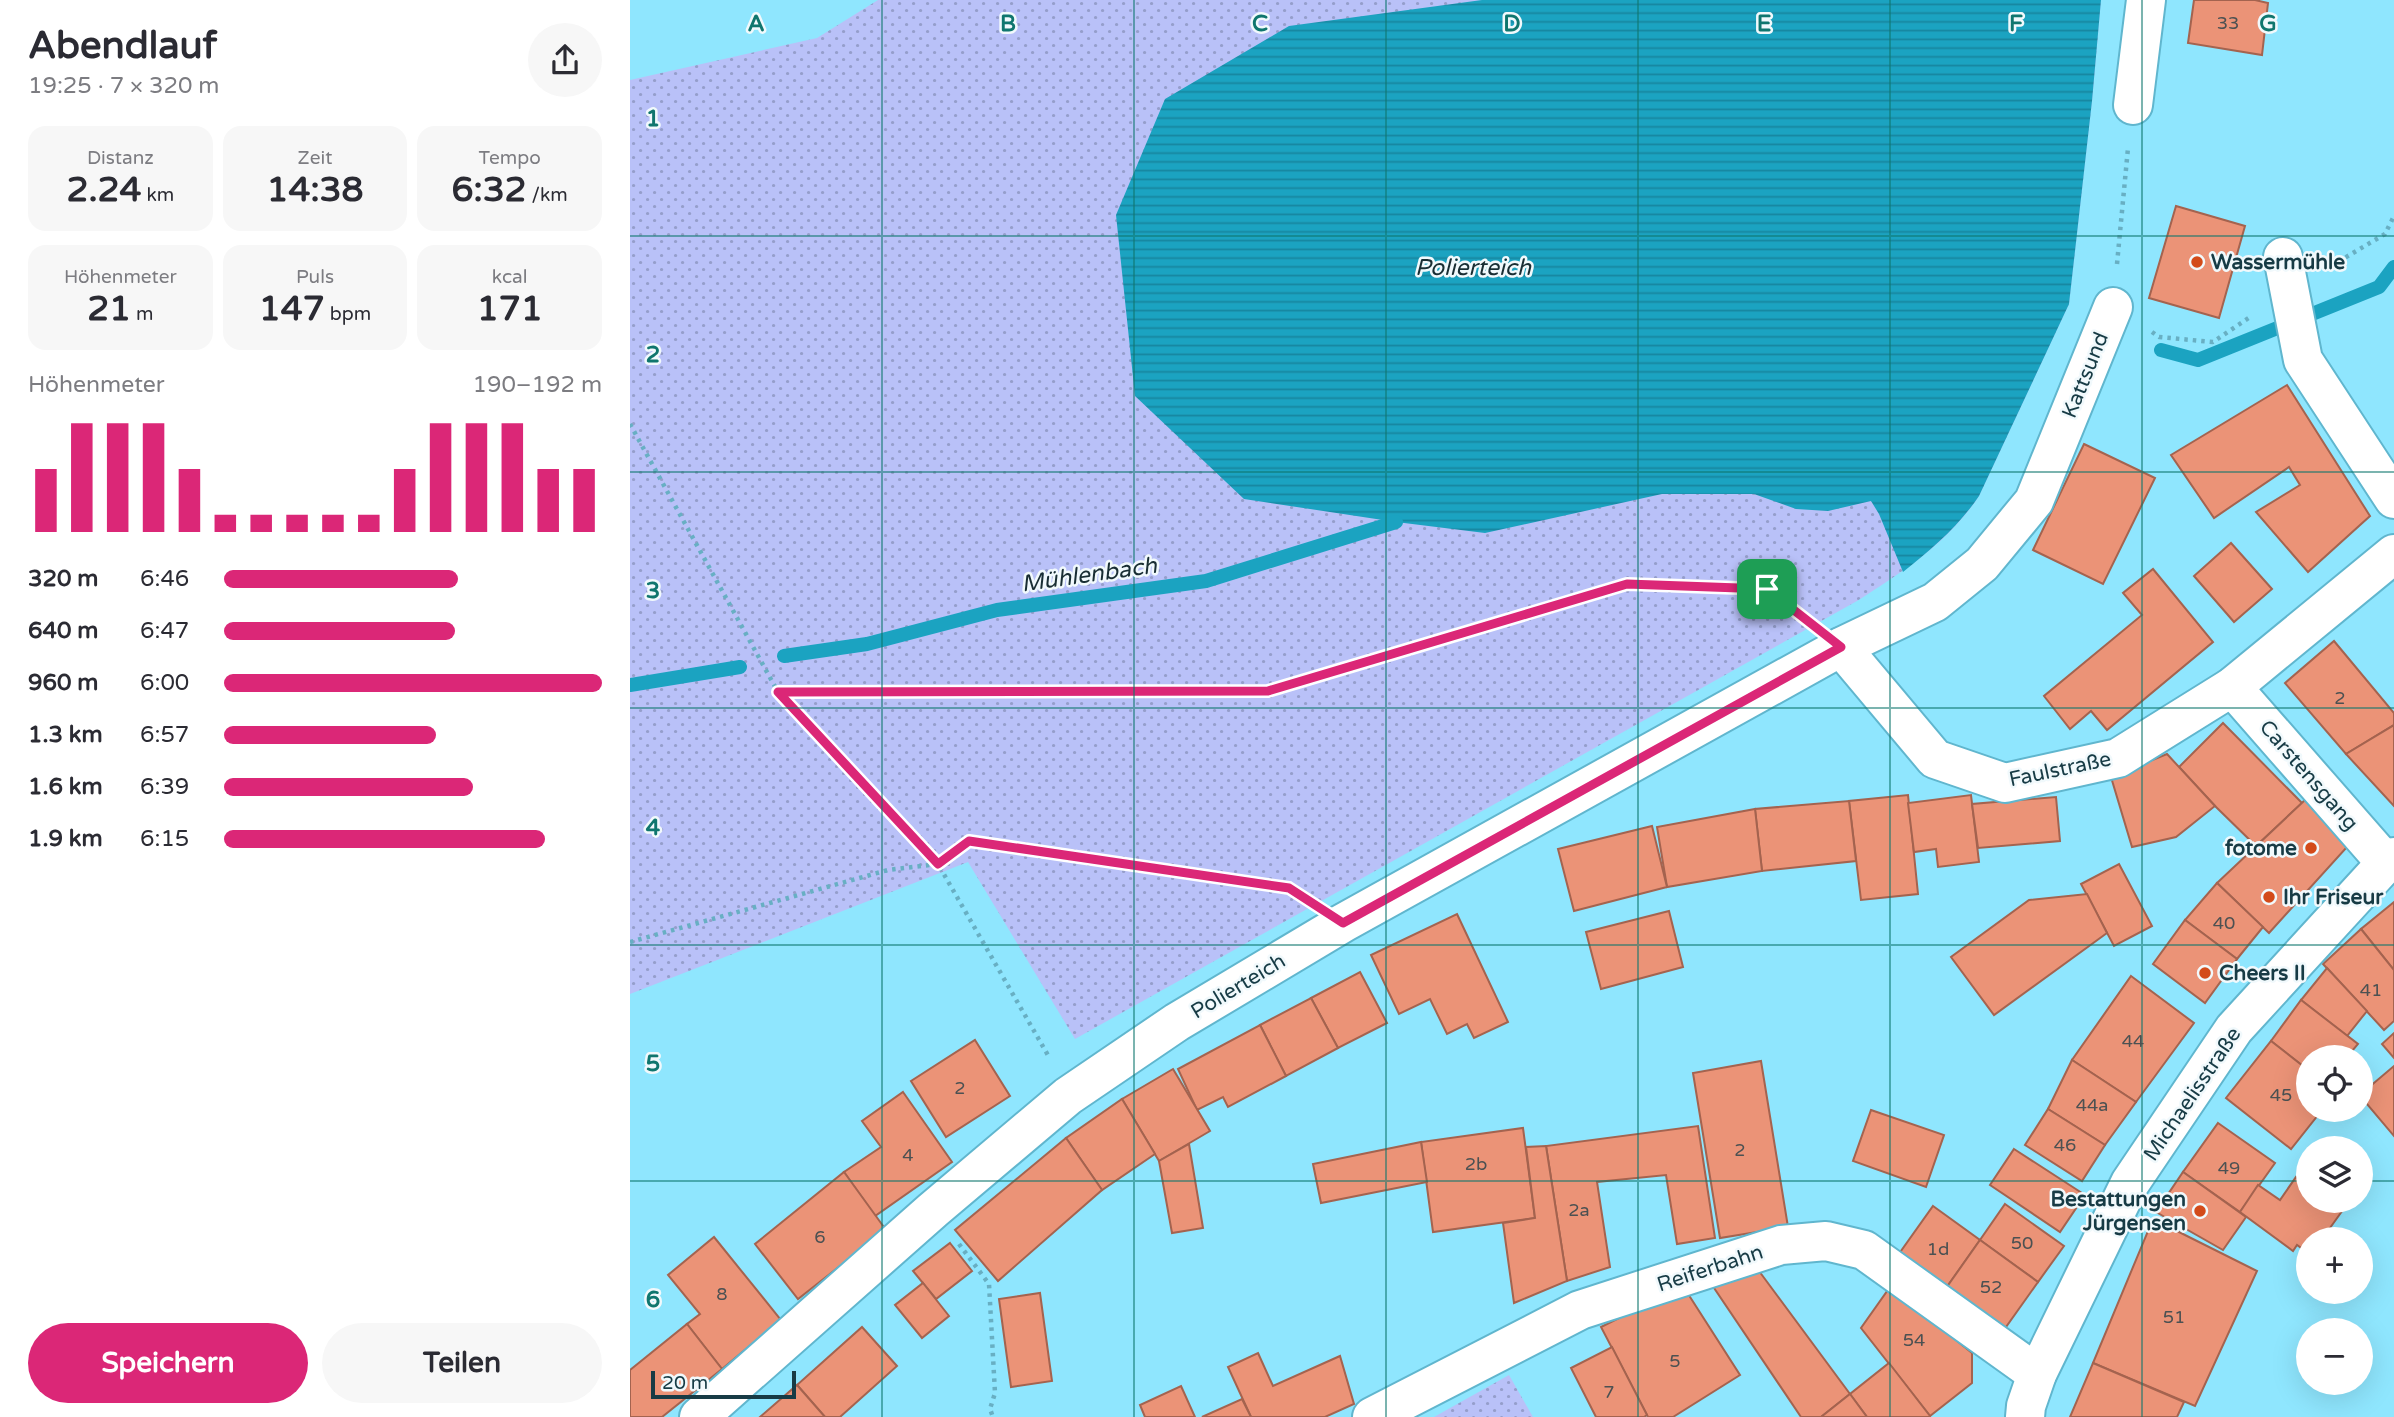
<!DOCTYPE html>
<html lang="de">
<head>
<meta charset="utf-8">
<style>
	:root { --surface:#fff; --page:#f7f7f7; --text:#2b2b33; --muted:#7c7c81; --accent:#db2777 }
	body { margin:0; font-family:"Varela Round",sans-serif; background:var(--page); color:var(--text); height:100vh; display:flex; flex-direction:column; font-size:26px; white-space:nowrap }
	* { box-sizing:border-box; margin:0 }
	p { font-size:23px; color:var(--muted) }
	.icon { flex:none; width:38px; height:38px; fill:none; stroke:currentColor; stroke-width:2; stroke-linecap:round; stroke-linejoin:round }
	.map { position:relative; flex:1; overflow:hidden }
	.side { display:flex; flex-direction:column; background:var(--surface); width:630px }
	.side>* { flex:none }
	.buttons { position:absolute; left:1666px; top:1045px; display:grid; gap:14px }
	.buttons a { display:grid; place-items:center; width:77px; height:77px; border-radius:50%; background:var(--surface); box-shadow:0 7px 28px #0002; font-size:35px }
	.scale { position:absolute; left:21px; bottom:18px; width:145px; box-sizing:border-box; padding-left:7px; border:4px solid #173b45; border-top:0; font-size:19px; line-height:24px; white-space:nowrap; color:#173b45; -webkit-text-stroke:5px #f1f9fc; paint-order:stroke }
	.pin { position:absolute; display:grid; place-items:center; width:60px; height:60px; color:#fff; margin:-30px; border-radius:14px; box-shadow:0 4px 10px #0006 }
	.round { display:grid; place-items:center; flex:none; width:74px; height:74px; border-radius:37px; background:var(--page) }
	.headline { display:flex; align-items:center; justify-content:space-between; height:119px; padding:0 28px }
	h1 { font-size:38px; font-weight:700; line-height:52px }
	.figures { display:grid; grid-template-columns:repeat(3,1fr); gap:10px; height:119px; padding:7px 28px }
	.figures div { display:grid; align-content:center; border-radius:18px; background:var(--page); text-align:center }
	.figures b { font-size:35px; font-weight:700 }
	.figures small { font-size:19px; font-weight:400 }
	.figures p { font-size:19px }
	.chart { height:196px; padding:14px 28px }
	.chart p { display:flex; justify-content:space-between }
	.chart svg { width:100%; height:126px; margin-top:7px; stroke:var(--accent); stroke-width:6 }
	.action { display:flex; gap:14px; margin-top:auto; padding:14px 28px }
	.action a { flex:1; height:80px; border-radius:42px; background:var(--accent); color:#fff; font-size:28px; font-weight:700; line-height:80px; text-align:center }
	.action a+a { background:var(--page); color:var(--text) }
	ul { padding:0 28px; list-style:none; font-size:23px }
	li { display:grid; grid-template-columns:112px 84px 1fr; align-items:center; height:52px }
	li i { height:18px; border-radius:9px; background:var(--accent) }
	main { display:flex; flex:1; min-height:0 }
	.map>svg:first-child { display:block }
</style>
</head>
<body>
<main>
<section class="side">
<div class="headline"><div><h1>Abendlauf</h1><p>19:25 · 7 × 320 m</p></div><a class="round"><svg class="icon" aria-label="share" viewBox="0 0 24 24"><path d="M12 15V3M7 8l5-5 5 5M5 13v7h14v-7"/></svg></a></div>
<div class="figures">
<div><p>Distanz</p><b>2.24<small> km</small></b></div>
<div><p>Zeit</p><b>14:38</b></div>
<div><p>Tempo</p><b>6:32<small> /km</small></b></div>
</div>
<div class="figures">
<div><p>Höhenmeter</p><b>21<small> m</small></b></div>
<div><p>Puls</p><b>147<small> bpm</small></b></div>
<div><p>kcal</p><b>171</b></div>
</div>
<div class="chart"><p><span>Höhenmeter</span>190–192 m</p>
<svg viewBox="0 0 160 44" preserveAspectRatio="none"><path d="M5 44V22M15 44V6M25 44V6M35 44V6M45 44V22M55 44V38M65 44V38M75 44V38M85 44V38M95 44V38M105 44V22M115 44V6M125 44V6M135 44V6M145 44V22M155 44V22"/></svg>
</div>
<ul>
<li><b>320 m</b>6:46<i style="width:62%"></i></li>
<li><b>640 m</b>6:47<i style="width:61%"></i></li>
<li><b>960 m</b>6:00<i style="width:100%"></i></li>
<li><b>1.3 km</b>6:57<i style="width:56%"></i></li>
<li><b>1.6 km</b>6:39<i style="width:66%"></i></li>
<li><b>1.9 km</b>6:15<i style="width:85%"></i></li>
</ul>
<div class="action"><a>Speichern</a><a>Teilen</a></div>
</section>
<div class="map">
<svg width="1764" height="1417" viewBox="0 0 1764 1417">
	<defs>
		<pattern id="park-dots" width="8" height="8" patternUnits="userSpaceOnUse" patternTransform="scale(1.75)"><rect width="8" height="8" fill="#b9c1f8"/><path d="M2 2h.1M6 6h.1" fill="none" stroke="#959ecb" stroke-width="1.8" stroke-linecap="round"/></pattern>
		<pattern id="water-rules" width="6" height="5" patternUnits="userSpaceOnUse" patternTransform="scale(1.75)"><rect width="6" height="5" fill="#1ba3c1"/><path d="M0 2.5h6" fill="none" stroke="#17869f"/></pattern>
	</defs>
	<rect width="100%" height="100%" fill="#8fe6fe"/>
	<g fill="url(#park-dots)">
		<path d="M248,0H1471L1462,101L1439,304L1349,496C1318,543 1274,571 1227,601L445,1039L338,862L0,994V80L187,38Z"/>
		<polygon points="879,1375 903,1417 804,1417"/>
	</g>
	<path fill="url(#water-rules)" d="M852,0H1471L1462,101L1439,304L1349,496C1328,527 1302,549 1273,572L1249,514L1241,501L1198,511L1166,509L1124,494H1032L855,533L766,522L614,499L505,396L486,215L535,99L659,26Z"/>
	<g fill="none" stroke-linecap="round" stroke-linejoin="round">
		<g stroke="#1ba3c1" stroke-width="14">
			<polyline points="1531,350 1568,360 1749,287 1764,267"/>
			<polyline points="154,656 237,644 367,610 576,581 766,522"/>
			<polyline points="0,685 110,667"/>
		</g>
	</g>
	<g fill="#eb9377" stroke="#a4634f" stroke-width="2">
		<polygon points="1564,0 1625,0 1638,3 1632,55 1558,43"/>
		<polygon points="1546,206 1615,226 1589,318 1519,298"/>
		<polygon points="1657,385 1740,516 1678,572 1626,512 1670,485 1659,467 1584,518 1541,455"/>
		<polygon points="1454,444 1525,478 1473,584 1403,550"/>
		<polygon points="1601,543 1642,589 1604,622 1564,576"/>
		<polygon points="1523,569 1583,642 1477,730 1461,711 1440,729 1414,696 1512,615 1493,593"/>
		<polygon points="1704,641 1764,713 1764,725 1716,754 1655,683"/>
		<polygon points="1593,723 1672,803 1626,846 1585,806 1549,767"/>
		<polygon points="1764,725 1764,806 1716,754"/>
		<polygon points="1537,754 1585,806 1546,837 1502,847 1481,777"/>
		<polygon points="1278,795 1288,894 1231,900 1219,801"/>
		<polygon points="1341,795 1349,862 1308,867 1306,849 1284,852 1278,803"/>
		<polygon points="1426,797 1430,841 1348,848 1342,804"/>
		<polygon points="1675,800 1717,847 1639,933 1587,883"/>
		<polygon points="1219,801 1226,861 1132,871 1125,809"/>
		<polygon points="1125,809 1132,871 1037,887 1027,827"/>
		<polygon points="1022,826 1037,887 944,911 928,849"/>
		<polygon points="1489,864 1522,926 1484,946 1451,884"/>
		<polygon points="1587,883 1633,927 1607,959 1555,920"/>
		<polygon points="1457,894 1477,933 1364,1015 1321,957 1399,900"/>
		<polygon points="1764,902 1764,970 1731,929"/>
		<polygon points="1039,911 1053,967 971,989 956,932"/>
		<polygon points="827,914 878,1022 844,1038 837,1024 817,1034 800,999 769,1014 741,955"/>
		<polygon points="1555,920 1607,959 1575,1003 1523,964"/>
		<polygon points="1731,929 1764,970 1764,1021 1754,1030 1693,964"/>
		<polygon points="1697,968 1737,1011 1717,1036 1671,1000"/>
		<polygon points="730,972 757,1023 708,1048 681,998"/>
		<polygon points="1501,976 1564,1023 1506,1102 1442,1060"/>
		<polygon points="681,998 708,1048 656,1076 630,1025"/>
		<polygon points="1671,1000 1728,1044 1717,1057 1678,1057 1678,1070 1641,1041"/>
		<polygon points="630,1025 656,1076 598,1107 593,1097 567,1110 548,1069"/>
		<polygon points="1764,1033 1764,1058 1752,1044"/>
		<polygon points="345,1040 380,1096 316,1137 281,1081"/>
		<polygon points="1641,1041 1678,1070 1678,1110 1692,1110 1661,1149 1596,1098"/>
		<polygon points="1442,1060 1506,1102 1475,1145 1418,1109"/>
		<polygon points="1131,1061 1158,1227 1090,1238 1063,1073"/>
		<polygon points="1764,1066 1764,1136 1731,1097 1731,1094"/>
		<polygon points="543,1069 580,1131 529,1161 492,1099"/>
		<polygon points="273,1092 322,1162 245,1216 214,1172 251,1147 232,1121"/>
		<polygon points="492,1099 525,1154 472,1190 436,1138"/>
		<polygon points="1418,1109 1475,1145 1452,1181 1395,1145"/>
		<polygon points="1241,1110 1314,1135 1296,1187 1223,1161"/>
		<polygon points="1588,1123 1645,1163 1610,1212 1553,1172"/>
		<polygon points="1068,1126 1085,1238 1047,1244 1036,1175 967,1182 980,1267 937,1281 916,1146"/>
		<polygon points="893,1128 905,1218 803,1232 791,1142"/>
		<polygon points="436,1138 472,1190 368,1281 325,1230"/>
		<polygon points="791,1142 797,1182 691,1203 683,1164"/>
		<polygon points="559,1144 573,1228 542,1233 529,1161"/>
		<polygon points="916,1146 937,1281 884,1303 873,1223 905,1218 896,1147"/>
		<polygon points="1384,1149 1455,1195 1430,1232 1360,1185"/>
		<polygon points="214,1172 256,1230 168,1299 125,1244"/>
		<polygon points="1553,1172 1616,1217 1593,1250 1526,1212"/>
		<polygon points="1666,1177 1678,1185 1678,1200 1720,1200 1692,1239 1678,1239 1678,1253 1667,1245 1663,1251 1610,1212 1628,1185 1650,1200"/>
		<polygon points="1375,1204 1434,1246 1408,1282 1350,1240"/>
		<polygon points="1303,1206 1350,1240 1314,1291 1266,1258"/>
		<polygon points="1523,1219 1627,1271 1565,1406 1463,1363"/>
		<polygon points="84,1237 151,1320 92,1369 57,1324 70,1314 38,1275"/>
		<polygon points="1350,1240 1408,1282 1371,1334 1314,1291"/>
		<polygon points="320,1243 342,1271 306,1299 283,1271"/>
		<polygon points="1129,1271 1220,1394 1191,1417 1171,1417 1078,1279"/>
		<polygon points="293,1283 319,1316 292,1338 265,1305"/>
		<polygon points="1053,1286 1110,1375 1043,1417 1018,1417 971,1327"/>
		<polygon points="1260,1287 1342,1353 1342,1383 1300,1416 1231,1328"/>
		<polygon points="410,1293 422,1381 381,1387 369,1299"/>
		<polygon points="57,1324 92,1369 32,1417 0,1417 0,1370"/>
		<polygon points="232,1327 267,1366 210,1417 195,1417 167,1385"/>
		<polygon points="982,1347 1017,1415 1014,1417 966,1417 941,1368"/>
		<polygon points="628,1353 643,1386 710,1356 724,1404 695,1417 621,1417 598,1367"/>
		<polygon points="1259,1363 1300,1416 1299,1417 1237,1417 1220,1394"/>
		<polygon points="1463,1363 1554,1402 1547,1417 1440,1417"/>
		<polygon points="167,1385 195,1417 130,1417"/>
		<polygon points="551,1386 565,1417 515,1417 510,1405"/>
		<polygon points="1220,1394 1237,1417 1191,1417"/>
		<polygon points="612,1399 621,1417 572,1417"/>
	</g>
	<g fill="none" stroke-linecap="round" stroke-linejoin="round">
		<defs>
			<g id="minor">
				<polyline points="1503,105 1516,0"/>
				<polyline points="1653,257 1673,360 1764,499"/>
				<polyline points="1211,647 1305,759 1375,783 1488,758 1602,687 1764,554"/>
				<polyline points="1602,687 1756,863"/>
				<polyline points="69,1417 303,1210 438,1096 547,1022 713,923 1211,647 1305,602 1352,564 1404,501 1483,307"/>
				<polyline points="742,1417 950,1310 1151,1245 1196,1241 1234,1250 1407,1374"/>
				<polyline points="1395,1417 1396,1406 1407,1374 1500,1183 1604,1029 1756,863 1764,857"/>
			</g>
		</defs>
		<use href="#minor" stroke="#60b6ce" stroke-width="42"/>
		<g stroke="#68afc3" stroke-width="4.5" stroke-dasharray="3.5 5" stroke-linecap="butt">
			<polyline points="1487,264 1498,148"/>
			<polyline points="1701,266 1755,234 1764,216"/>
			<polyline points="1522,332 1529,337 1583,342 1620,317"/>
			<polyline points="0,424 148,692 638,691 997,584 1137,589 1172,616"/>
			<polyline points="149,692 308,864 419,1057"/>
			<polyline points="0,942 258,870 308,864 339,841 659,888 672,896"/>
			<polyline points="329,1244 359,1284 365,1393 360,1409 363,1417"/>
		</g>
		<use href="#minor" stroke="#fff" stroke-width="38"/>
	</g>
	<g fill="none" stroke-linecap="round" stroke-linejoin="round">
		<defs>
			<polygon id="route" points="997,584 1137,589 1211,647 713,923 659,888 339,841 308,864 148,692 638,691"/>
		</defs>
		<use href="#route" stroke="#fff" stroke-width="14"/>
		<use href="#route" stroke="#db2777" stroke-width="9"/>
	</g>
	<path fill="none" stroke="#0f766e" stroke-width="2" stroke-opacity="0.55" d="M252,0V1417M504,0V1417M756,0V1417M1008,0V1417M1260,0V1417M1512,0V1417M0,236H1764M0,472H1764M0,708H1764M0,945H1764M0,1181H1678M1731,1181H1764"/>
	<g fill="#d34b1a" stroke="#f1f9fc" stroke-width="2.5">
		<circle cx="1567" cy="262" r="7"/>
		<circle cx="1681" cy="848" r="7"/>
		<circle cx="1639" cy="897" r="7"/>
		<circle cx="1575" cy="973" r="7"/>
		<circle cx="1570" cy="1211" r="7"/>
	</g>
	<g text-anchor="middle" stroke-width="5" stroke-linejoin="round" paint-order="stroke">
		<g font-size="18" fill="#4c5152">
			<text x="1598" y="29">33</text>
			<text x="1710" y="704">2</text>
			<text x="1594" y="929">40</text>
			<text x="1741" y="996">41</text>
			<text x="1503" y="1047">44</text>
			<text x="330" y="1094">2</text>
			<text x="1651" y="1101">45</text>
			<text x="1462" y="1111">44a</text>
			<text x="1435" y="1151">46</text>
			<text x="1110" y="1156">2</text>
			<text x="278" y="1161">4</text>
			<text x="846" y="1170">2b</text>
			<text x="1599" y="1174">49</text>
			<text x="949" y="1216">2a</text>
			<text x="190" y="1243">6</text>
			<text x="1392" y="1249">50</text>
			<text x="1308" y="1255">1d</text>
			<text x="1361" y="1293">52</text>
			<text x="92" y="1300">8</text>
			<text x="1544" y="1323">51</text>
			<text x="1284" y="1346">54</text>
			<text x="1045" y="1367">5</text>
			<text x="979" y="1398">7</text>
		</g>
		<g font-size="21" font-weight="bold" fill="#173b45" stroke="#f1f9fc" text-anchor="start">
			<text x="1581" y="269">Wassermühle</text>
			<text x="1667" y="855" text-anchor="end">fotome</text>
			<text x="1653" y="904">Ihr Friseur</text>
			<text x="1589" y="980">Cheers II</text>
			<text x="1556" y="1206" text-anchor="end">Bestattungen<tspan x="1556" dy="24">Jürgensen</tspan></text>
		</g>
		<g font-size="21" fill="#173b45" stroke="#f1f9fc">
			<text transform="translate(1455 375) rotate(-68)" y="7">Kattsund</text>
			<text transform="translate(1430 769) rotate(-12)" y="7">Faulstraße</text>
			<text transform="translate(1679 775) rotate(49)" y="7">Carstensgang</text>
			<text transform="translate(608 986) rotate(-31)" y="7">Polierteich</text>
			<text transform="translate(1562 1094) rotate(-56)" y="7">Michaelisstraße</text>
			<text transform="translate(1080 1268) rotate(-18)" y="7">Reiferbahn</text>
		</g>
		<g font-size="23" font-style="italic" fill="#192e34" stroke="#f1f9fc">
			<text x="843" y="275">Polierteich</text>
			<text transform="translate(459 574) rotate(-8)" y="8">Mühlenbach</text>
		</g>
	</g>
	<g font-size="23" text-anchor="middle" font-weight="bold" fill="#0f766e" stroke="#f1f9fc" stroke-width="5" stroke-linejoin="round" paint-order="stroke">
		<text x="126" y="31">A</text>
		<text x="378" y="31">B</text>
		<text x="630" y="31">C</text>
		<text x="882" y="31">D</text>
		<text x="1134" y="31">E</text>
		<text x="1386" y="31">F</text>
		<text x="1638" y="31">G</text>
		<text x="23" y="126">1</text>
		<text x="23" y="362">2</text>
		<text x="23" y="598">3</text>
		<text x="23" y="835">4</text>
		<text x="23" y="1071">5</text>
		<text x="23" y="1307">6</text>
	</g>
</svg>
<div class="buttons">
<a><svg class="icon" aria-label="locate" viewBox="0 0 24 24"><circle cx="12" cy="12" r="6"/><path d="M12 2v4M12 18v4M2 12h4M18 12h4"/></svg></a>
<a><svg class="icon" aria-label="layers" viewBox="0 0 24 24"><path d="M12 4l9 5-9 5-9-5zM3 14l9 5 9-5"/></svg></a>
<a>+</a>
<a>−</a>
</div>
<div class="scale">20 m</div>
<div class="pin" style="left:1137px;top:589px;background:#1e9e55"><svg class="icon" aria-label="arrive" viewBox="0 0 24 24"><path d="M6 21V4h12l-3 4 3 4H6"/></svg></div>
</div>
</main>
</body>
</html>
